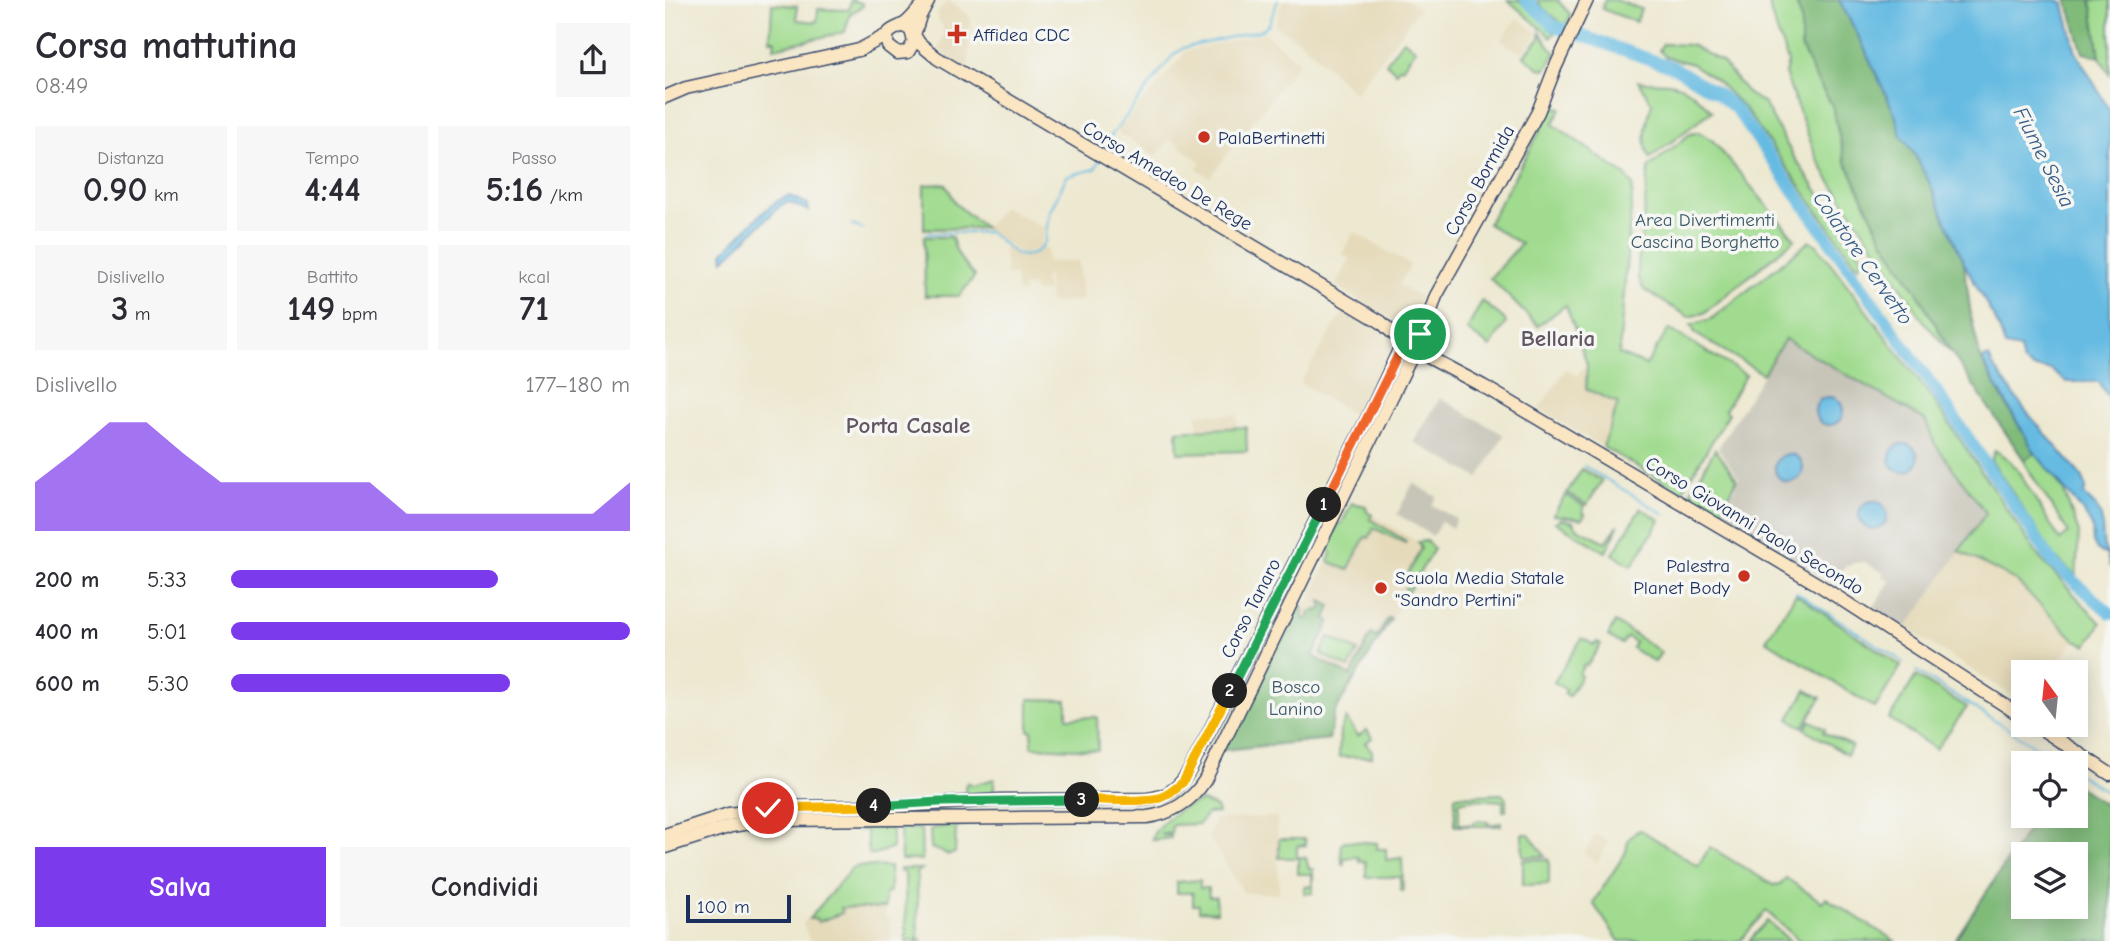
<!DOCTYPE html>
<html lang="it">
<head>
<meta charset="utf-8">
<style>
	:root { --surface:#fff; --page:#f7f7f7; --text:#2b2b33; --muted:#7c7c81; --accent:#7c3aed }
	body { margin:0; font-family:"Comic Neue",sans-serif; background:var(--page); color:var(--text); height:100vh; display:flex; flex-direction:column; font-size:26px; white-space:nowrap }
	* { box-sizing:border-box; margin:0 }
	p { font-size:23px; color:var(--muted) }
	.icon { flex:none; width:38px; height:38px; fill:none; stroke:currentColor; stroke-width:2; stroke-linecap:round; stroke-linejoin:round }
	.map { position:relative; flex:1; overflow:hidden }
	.side { display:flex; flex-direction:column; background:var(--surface); width:665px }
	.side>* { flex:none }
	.needle { width:46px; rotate:345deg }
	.controls { position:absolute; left:1346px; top:660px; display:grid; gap:14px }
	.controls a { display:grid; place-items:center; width:77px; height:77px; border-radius:0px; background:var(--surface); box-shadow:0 4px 18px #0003; font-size:35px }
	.scale { position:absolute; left:21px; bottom:18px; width:105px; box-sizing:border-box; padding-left:7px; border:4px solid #1b2f5e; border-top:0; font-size:19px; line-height:24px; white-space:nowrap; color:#1b2f5e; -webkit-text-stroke:5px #f6f6f2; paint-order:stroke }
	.pin { position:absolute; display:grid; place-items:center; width:60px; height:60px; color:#fff; margin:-30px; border:4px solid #fff; border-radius:50%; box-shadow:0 2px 7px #0007 }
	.km { position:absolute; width:35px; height:35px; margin:-18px; border-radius:50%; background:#222; color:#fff; font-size:19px; line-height:35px; text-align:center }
	.round { display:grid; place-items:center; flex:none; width:74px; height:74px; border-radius:0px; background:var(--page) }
	.summary { display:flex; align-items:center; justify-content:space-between; height:119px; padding:0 35px }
	h1 { font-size:38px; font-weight:700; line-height:52px }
	.stats { display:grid; grid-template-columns:repeat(3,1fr); gap:10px; height:119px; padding:7px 35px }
	.stats div { display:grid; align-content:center; border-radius:0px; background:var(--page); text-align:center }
	.stats b { font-size:35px; font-weight:700 }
	.stats small { font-size:19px; font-weight:400 }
	.stats p { font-size:19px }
	.chart { height:196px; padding:14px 35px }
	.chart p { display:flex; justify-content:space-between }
	.chart svg { width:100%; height:126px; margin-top:7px; fill:var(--accent); opacity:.7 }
	.action { display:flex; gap:14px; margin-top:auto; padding:14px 35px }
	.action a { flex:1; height:80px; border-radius:0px; background:var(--accent); color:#fff; font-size:28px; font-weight:700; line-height:80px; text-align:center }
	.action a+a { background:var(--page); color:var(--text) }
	ul { padding:0 35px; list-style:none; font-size:23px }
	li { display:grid; grid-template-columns:112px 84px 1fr; align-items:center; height:52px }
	li i { height:18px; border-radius:9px; background:var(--accent) }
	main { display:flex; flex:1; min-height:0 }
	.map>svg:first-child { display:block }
</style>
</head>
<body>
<main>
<section class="side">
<div class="summary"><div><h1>Corsa mattutina</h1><p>08:49</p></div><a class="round"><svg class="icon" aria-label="share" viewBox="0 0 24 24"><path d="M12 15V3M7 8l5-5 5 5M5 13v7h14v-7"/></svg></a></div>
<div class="stats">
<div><p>Distanza</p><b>0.90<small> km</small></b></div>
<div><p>Tempo</p><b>4:44</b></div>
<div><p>Passo</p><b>5:16<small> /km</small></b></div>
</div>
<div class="stats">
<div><p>Dislivello</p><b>3<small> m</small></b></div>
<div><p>Battito</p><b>149<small> bpm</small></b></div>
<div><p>kcal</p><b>71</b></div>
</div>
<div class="chart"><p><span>Dislivello</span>177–180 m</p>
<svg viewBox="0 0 160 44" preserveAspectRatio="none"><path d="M0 44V27L10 17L20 6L30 6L40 17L50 27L60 27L70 27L80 27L90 27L100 38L110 38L120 38L130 38L140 38L150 38L160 27V44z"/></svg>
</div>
<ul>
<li><b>200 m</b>5:33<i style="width:67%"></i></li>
<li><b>400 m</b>5:01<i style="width:100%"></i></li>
<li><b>600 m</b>5:30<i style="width:70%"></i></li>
</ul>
<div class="action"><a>Salva</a><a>Condividi</a></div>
</section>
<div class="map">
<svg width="1445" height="941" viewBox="0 0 1445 941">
	<rect width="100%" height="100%" fill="#f6f6f2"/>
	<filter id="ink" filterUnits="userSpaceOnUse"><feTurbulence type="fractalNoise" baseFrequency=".0143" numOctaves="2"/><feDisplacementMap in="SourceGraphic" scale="14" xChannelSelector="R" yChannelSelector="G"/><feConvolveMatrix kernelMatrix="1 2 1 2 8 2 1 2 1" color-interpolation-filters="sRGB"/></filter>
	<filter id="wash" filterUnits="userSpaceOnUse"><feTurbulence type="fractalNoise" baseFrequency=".00686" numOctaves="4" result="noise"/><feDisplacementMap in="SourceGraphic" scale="28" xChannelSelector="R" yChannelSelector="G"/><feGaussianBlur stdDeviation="1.57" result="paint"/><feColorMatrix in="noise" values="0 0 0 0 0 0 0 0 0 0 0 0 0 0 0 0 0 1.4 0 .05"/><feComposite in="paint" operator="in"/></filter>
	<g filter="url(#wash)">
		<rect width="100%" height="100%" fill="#ede8d0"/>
		<g fill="#e5daba">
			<polygon points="283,0 305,17 303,67 300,68 273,50 279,35 277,23 275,23 272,14"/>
			<polygon points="618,0 742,0 754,9 690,93 638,43 610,25"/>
			<polygon points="853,18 874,33 857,54 836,40"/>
			<polygon points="600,33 634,62 545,177 532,168 536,162 505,139 491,155 452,132 522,51"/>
			<polygon points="338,207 380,228 374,248 358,255 320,228"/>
			<polygon points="689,232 745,265 734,285 756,297 749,310 753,313 746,319 735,322 719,316 671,285 685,259 677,254"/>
			<polygon points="339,245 356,257 369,254 377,248 382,249 382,262 413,261 418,300 385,303 383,276 379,277 382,291 369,292 368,286 359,287 359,293 352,293 350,275 341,276"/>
			<polygon points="680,309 727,337 730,344 695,418 635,383"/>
			<polygon points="918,367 922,367 921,389 953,403 938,447 874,409 901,369 912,376"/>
			<polygon points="551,413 551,415 572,414 573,428 533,430 532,414"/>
			<polygon points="707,515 753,542 757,548 743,576 746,578 733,601 736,603 726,619 722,618 712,637 706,635 686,676 648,656 665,621 661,619 656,602 657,609 647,612 644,618 638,619 635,602 645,601 645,597 663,561 683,570 700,536 709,528 739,543 740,541 705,519"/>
			<polygon points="1294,551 1350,580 1410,640 1386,672 1358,672 1358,702 1241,628"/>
			<polygon points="612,817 614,894 579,893 543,836 551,819"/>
			<polygon points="931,834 944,842 932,863 919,853"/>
			<polygon points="195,866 225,867 225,892 220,893 220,918 225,918 226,941 145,941 138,924 187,868"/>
		</g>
		<g fill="#c7c4b8">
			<polygon points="1120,339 1260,420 1270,444 1322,513 1241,628 1209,607 1225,581 1217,576 1219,573 1199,562 1189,563 1178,568 1166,582 1057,516 1074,478 1053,448"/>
			<polygon points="775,398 839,435 814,478 749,442"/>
			<polygon points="748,483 772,497 767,505 791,519 787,528 776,521 768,536 732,514"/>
		</g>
		<g fill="#a0db8f" stroke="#5e8576" stroke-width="2">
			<polygon points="186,0 197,3 198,6 185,14 180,32 109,48 110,40 105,40 107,4 132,6 132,20 152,22 153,9 184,10"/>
			<polygon points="843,0 854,0 890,33 886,37"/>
			<polygon points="872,0 894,0 894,2 906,15 900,26 879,9"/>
			<polygon points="940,0 951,0 976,9 971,22 937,9"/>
			<polygon points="1104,0 1130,0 1136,17 1136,47 1150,77 1167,105 1180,160 1218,240 1251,290 1288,355 1260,323 1164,179 1151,156 1120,74 1123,62 1106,14"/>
			<polygon points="1426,0 1445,0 1445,74 1435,57"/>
			<polygon points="875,32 886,49 891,52 881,69 874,68 859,56 875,38"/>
			<polygon points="738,40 751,49 737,68 735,67 731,72 721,63"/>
			<polygon points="998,44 1026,45 1057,62 1083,94 1099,103 1127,154 1198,258 1193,267 1079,108 1052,81 1027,64 1001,57 994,50"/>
			<path d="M973,81C984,83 992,82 1003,83C1021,84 1034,99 1047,111L985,158C976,142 982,120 987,103Z"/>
			<polygon points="892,107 896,108 888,124 960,175 968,185 954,354 981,365 1004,329 1081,375 1060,410 1064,413 1017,492 938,447 953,403 921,389 922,364 901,305 873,326 825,278 856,244 823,224 887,109"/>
			<polygon points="1034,132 1048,141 1130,239 1039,313 1024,317 979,290 973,277 973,265 984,167 1025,134"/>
			<polygon points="281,184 291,204 320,228 259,229 259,185"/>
			<path d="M259,237H287C290,254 298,263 310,276L294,296H260Z"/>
			<polygon points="1145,241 1152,245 1270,402 1374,557 1436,623 1422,645 1410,640 1350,580 1294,551 1321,513 1270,444 1260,420 1120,339 1098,374 1031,334 1026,325 1046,319"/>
			<polygon points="817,301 839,319 841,323 825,347 802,330"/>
			<polygon points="581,427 582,451 513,453 512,431"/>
			<polygon points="1050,449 1072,479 1055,514 1024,495"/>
			<polygon points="1330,450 1345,461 1352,469 1395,540 1404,533 1361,466 1359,460 1370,453 1398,489 1414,533 1411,576 1390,557 1326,460"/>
			<polygon points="917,469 937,481 922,505 902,493"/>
			<polygon points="901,495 919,506 918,512 920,514 917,519 888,515"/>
			<polygon points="687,503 701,506 702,512 707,515 705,519 741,541 740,543 709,528 704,538 700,537 683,570 663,561 666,554 663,544 673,524 677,523"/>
			<polygon points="976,508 995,520 967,566 948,554"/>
			<polygon points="896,519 908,522 912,528 941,542 954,524 941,552 890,522"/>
			<polygon points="761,541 769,549 736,603 733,602 746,578 742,576 756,548 753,542"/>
			<polygon points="1131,594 1236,666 1210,708 1101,640"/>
			<polygon points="950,622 996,652 990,662 967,648 970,642 962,637 957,644 943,636"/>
			<polygon points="664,637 693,651 684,668 656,654"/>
			<polygon points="917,638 929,645 932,642 936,644 922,666 919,665 914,674 916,676 904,696 899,694 901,690 889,682"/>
			<polygon points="1251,676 1302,707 1271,749 1224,719"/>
			<polygon points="1141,690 1156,698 1138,727 1124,719"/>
			<polygon points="364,699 402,700 402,718 432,717 433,750 367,747 367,731 364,730"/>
			<polygon points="681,718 693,736 702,730 707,738 700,743 707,751 707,757 674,757 675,731"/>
			<polygon points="1145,720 1160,729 1158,732 1187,746 1182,755 1140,729"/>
			<polygon points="329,779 329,789 325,795 301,797 300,786 303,782 308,785"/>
			<polygon points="837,794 841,799 841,811 838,811 838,801 809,799 794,802 794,824 808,825 809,821 823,821 823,825 836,823 836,826 790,826 790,796"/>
			<path d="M537,801L551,807L553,813L542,814L534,824L507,825L506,833H496L497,835H506V838L487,840C489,824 521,803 537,801Z"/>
			<polygon points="310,823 293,826 291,829 290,853 284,855 266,848 265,830 268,828"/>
			<polygon points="190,826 224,828 227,831 227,848 207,855 204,854 201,830 194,830"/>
			<polygon points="235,828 256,829 257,860 236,860"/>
			<polygon points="976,830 1033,866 1045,847 1108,885 1115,884 1121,878 1157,902 1161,898 1230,941 1135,941 1101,911 1075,941 954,941 928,903 961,852 963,841 970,832"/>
			<polygon points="857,834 864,834 880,856 858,857"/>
			<polygon points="614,839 640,839 641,845 632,846 632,857 641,858 644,869 648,869 648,893 639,893 639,887 647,886 647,874 633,874 633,858 614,858"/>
			<polygon points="680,841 712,843 712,849 721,849 721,860 737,858 738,891 735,891 735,877 701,877 701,862 694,861 694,857 679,858 679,865 677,865 676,843"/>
			<polygon points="884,859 884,884 858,885 858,860"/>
			<polygon points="195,866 225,867 225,892 220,893 220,908 176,908 177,913 153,922 152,919 144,919 187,868"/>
			<polygon points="234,869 257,869 252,872 253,940 258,941 241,941 240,873 234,871"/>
			<polygon points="535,880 535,888 543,888 544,897 551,897 552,912 534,911 534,905 528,905 528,893 512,893 512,882"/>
			<polygon points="1102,921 1125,941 1084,941"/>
		</g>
		<g fill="#80bb7a" stroke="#4e756c" stroke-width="2" fill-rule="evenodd">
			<polygon points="1130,0 1174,0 1195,39 1230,114 1236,135 1250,155 1266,186 1299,263 1306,316 1315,356 1333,391 1370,453 1359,460 1288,355 1252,292 1218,240 1180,160 1167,105 1150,77 1136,47 1136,17"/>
			<polygon points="1402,0 1426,0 1435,57 1418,53"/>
			<polygon points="633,601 638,609 638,619 644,618 644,612 657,609 656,601 666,606 661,619 665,621 648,656 686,676 706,634 712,637 723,618 726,619 669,713 664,739 558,750"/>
			<path d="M1411,785L1445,808V941H1289L1372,816H1410ZM1410,854V906H1358V854Z"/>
		</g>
		<g fill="#66bbe2" stroke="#4075a0" stroke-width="2">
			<polygon points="1174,0 1392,0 1398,2 1411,52 1445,111 1445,400 1434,382 1401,382 1386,370 1368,368 1358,362 1355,349 1340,346 1333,325 1299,263 1266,186 1250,155 1236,135 1230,114 1195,39"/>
			<path d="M124,196L143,204L144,211L124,202L116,205L59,260L58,253C73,238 106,199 124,196Z"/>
			<path d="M1320,357H1324L1327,364L1360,410L1418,478L1421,488L1419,494C1423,500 1427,502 1431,507C1440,516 1436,534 1439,546C1442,556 1445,554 1445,567L1442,555L1432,550L1428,543L1427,526L1419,513L1370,453L1318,362Z"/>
			<circle cx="1164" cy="411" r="14"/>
			<circle cx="1239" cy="458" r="14"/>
			<circle cx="1124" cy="468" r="14"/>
			<circle cx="1208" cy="515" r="14"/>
		</g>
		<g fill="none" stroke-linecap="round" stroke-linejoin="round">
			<g stroke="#66bbe2" stroke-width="2">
				<polyline points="439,152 446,136 508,55 518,48 597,30 604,24 613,0"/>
				<polyline points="187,225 198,229"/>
				<polyline points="261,234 324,232 351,254 358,256 368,254 376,248 380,241 384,213 402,176 430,169 435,160"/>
				<polyline points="919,466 999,514"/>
				<polyline points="1131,592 1238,662"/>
				<polyline points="1251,671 1387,757"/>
				<polyline points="1410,772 1445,794"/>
			</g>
			<polyline stroke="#66bbe2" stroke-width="12" points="861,0 889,26 1010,68 1053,94 1070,108 1270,389 1389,564 1445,613"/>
		</g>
	</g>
	<g filter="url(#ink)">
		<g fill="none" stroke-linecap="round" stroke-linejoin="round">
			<defs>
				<g id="secondary">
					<polyline points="263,1 255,16 249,35 254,43 272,58 716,322 736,341"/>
					<path d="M237,25L246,30L249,42L243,52L232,53L223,46C219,31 227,30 238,25C245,21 251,12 256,7"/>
					<polyline points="0,97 21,88 194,50 222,35"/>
					<circle cx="747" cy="341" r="10"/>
					<polyline points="757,337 771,296 873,112 890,68 922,0"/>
					<polyline points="750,350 818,386 1154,585 1358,717"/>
					<polyline points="1369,724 1445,774"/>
					<path d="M0,835L64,814L116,807L230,806L335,800L482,799C504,797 515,787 526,768L704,415L737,344"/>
					<path d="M0,847L66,826L104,820L482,817C506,814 527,801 540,780L749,351"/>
				</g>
			</defs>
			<use href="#secondary" stroke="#3a4b6f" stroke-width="15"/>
			<use href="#secondary" stroke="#fbe6c3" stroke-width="12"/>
		</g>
	</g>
	<g fill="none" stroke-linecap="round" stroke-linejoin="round" filter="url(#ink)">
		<defs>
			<polyline id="split-1" points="659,505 737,347 738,336 747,330 755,334"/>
			<polyline id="split-2" points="565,691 659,505"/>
			<path id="split-3" d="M417,800C440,799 473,803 495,798C504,795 511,788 518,782L565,691"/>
			<polyline id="split-4" points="209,806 274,802 417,800"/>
			<polyline id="split-5" points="103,808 209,806"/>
		</defs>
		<use href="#split-1" stroke="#fff" stroke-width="14"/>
		<use href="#split-2" stroke="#fff" stroke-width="14"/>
		<use href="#split-3" stroke="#fff" stroke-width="14"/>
		<use href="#split-4" stroke="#fff" stroke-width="14"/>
		<use href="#split-5" stroke="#fff" stroke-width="14"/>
		<use href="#split-1" stroke="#f0652b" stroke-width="9"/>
		<use href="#split-2" stroke="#22a559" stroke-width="9"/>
		<use href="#split-3" stroke="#f5b400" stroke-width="9"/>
		<use href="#split-4" stroke="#22a559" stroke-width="9"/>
		<use href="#split-5" stroke="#f5b400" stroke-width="9"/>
	</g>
	<g fill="#c8321e" stroke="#f6f6f2" stroke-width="2.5">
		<path d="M288.5 23.5h7v7h7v7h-7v7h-7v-7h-7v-7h7z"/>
		<circle cx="539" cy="137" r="7"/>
		<circle cx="1079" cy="576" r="7"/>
		<circle cx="716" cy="588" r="7"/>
	</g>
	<g text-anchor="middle" stroke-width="7" stroke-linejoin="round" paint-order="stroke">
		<g font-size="19" fill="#1b2f5e" stroke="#f6f6f2" text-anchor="start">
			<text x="308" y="41">Affidea CDC</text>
			<text x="553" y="144">PalaBertinetti</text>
			<text x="1065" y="572" text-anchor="end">Palestra<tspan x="1065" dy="22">Planet Body</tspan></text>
			<text x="730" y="584">Scuola Media Statale<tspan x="730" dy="22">"Sandro Pertini"</tspan></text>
		</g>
		<g font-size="19" fill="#1b2f5e" stroke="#f6f6f2">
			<text transform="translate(503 175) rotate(31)" y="7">Corso Amedeo De Rege</text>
			<text transform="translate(814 180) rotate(-61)" y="7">Corso Bormida</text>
			<text transform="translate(1090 525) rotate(31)" y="7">Corso Giovanni Paolo Secondo</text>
			<text transform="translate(585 608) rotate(-63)" y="7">Corso Tanaro</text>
		</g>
		<g font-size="19" fill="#3c5a6a" stroke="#f6f6f2">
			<text x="1040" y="226">Area Divertimenti<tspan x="1040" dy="22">Cascina Borghetto</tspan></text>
			<text x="631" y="693">Bosco<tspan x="631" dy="22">Lanino</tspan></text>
		</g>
		<g font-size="21" font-style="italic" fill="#325986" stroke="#f6f6f2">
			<text transform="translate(1379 157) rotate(63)" y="7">Fiume Sesia</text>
			<text transform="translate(1198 258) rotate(55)" y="7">Colatore Cervetto</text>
		</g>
		<g font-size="23" font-weight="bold" fill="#615662" stroke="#f6f6f2">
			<text x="893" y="346">Bellaria</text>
			<text x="243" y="433">Porta Casale</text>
		</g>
	</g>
</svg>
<div class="controls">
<a><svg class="needle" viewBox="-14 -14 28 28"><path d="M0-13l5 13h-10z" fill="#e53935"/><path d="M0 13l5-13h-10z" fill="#7c7c81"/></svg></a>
<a><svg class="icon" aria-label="locate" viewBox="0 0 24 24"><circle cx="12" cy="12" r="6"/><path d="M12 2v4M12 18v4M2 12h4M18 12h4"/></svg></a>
<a><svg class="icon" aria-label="layers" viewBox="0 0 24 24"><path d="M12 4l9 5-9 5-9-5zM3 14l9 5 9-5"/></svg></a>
</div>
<div class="scale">100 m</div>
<div class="pin" style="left:755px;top:334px;background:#1e9e55"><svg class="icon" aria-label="arrive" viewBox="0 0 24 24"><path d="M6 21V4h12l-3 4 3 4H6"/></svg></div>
<div class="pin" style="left:103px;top:808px;background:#d93025"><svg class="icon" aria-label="check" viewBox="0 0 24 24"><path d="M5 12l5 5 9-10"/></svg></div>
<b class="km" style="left:659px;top:505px">1</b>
<b class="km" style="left:565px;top:691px">2</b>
<b class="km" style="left:417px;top:800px">3</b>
<b class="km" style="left:209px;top:806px">4</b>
</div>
</main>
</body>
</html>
